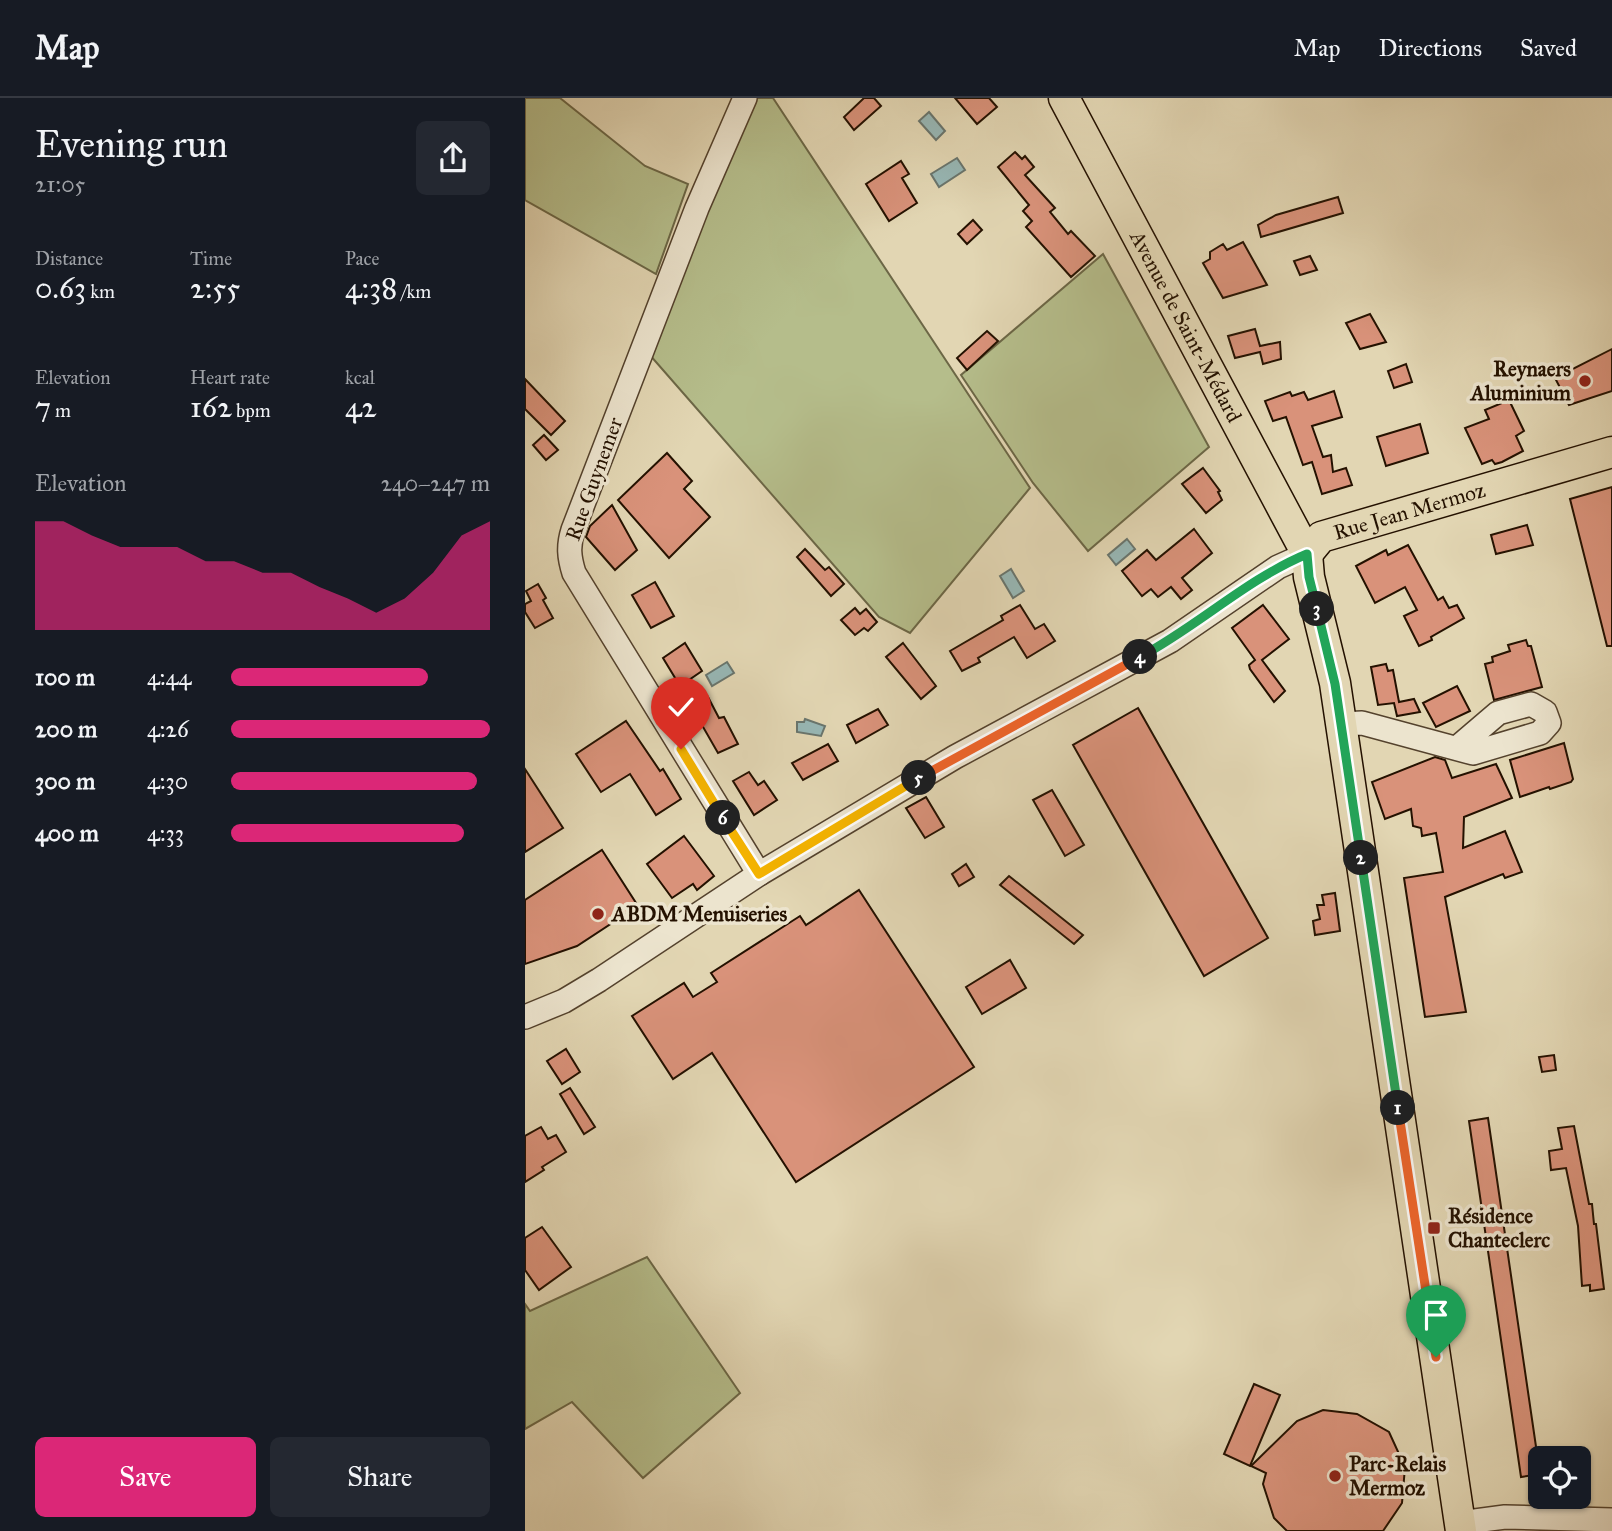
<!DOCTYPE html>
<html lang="en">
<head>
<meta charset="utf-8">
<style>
	:root { --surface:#171b24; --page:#242831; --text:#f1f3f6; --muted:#9ea1a6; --line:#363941; --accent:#db2777 }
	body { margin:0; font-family:"IM FELL Great Primer",serif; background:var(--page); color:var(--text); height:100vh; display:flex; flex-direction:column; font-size:26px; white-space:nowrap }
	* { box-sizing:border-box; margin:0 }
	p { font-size:23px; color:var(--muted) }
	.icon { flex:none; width:38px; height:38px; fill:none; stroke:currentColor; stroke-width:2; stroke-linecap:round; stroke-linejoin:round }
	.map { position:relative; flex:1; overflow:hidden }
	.sheet { display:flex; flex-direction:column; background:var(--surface); width:525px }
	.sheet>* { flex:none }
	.buttons { position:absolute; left:1003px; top:1348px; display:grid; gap:14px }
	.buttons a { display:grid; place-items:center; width:63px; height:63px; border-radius:10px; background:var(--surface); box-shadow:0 2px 5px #0004; font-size:35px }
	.pin { position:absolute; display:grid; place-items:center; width:60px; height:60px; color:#fff; margin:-72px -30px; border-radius:50% 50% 50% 0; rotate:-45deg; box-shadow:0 0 7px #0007 }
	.pin .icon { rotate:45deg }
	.km { position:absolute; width:35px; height:35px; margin:-18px; border-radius:50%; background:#222; color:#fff; font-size:19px; line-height:35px; text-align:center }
	.round { display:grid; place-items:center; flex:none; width:74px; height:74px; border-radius:10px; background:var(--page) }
	.summary { display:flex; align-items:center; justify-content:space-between; height:119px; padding:0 35px }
	h1 { font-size:38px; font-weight:600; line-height:52px }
	.figures { display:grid; grid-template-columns:repeat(3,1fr); gap:10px; height:119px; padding:7px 35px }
	.figures div { display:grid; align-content:center }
	.figures b { font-size:30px; font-weight:600 }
	.figures small { font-size:19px; font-weight:400 }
	.figures p { font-size:19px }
	.chart { height:196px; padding:14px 35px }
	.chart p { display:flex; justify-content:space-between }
	.chart svg { width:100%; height:126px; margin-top:7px; fill:var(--accent); opacity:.7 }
	.action { display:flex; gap:14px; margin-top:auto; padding:14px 35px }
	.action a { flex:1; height:80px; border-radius:10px; background:var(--accent); color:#fff; font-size:28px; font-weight:600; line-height:80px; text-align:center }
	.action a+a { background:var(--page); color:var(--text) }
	ul { padding:0 35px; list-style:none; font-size:23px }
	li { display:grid; grid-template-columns:112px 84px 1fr; align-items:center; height:52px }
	li i { height:18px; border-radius:9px; background:var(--accent) }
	header { display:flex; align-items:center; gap:42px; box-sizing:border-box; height:98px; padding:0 35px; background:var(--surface); border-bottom:2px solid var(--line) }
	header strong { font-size:33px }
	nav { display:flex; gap:38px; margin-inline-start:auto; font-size:24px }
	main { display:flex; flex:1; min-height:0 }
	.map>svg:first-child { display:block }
</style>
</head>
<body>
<header>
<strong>Map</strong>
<nav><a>Map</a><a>Directions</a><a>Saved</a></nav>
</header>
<main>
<section class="sheet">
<div class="summary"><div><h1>Evening run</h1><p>21:05</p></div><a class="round"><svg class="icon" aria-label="share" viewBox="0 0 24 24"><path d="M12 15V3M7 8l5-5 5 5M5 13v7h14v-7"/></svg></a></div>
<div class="figures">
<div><p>Distance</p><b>0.63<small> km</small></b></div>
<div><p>Time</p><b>2:55</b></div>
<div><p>Pace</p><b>4:38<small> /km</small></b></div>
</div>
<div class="figures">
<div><p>Elevation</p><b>7<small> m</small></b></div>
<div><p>Heart rate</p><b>162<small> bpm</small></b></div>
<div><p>kcal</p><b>42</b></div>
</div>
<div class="chart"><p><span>Elevation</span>240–247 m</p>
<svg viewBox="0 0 160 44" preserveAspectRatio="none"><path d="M0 44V6L10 6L20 11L30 15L40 15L50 15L60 20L70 20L80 24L90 24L100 29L110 33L120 38L130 33L140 24L150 11L160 6V44z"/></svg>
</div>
<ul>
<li><b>100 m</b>4:44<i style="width:76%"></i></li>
<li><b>200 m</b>4:26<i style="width:100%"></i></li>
<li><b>300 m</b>4:30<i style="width:95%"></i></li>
<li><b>400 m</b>4:33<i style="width:90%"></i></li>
</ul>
<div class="action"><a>Save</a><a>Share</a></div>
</section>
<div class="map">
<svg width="1087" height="1433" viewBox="0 0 1087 1433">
	<rect width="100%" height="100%" fill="#e2d6b3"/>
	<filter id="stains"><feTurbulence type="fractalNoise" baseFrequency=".00286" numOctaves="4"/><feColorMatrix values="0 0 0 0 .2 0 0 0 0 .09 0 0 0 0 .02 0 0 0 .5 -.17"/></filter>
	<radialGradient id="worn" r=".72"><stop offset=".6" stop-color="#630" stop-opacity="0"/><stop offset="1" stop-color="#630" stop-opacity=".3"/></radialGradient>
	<g fill="#b5bd8b" stroke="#6c6746" stroke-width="2">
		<polygon points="0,0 35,0 120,68 163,86 131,176 0,102"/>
		<polygon points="229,0 248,0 505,390 385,535 354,519 124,256"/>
		<polygon points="578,156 684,349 563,453 508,385 436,277"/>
		<polygon points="122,1159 215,1295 118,1380 47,1304 0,1331 0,1206 5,1213"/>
	</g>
	<g fill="#97b7b5" stroke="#69756d" stroke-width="2">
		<polygon points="404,14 420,33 411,42 394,23"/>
		<polygon points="432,60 440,72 414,89 406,76"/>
		<polygon points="602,441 610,451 591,467 583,457"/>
		<polygon points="486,471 499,493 488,500 475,478"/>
		<polygon points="202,564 209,575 187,588 181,577"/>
		<polygon points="280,621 300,628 296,638 272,634 272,624 279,624"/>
	</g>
	<g fill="#d9927a" stroke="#241100" stroke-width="2">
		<polygon points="339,0 349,0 356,8 329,32 319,19"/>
		<polygon points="430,0 464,0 472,9 452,26"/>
		<polygon points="490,54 497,61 500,58 509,69 500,77 530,110 525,114 543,136 546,133 570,158 546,179 501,129 507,123 498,113 504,107 473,69"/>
		<polygon points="376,63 384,76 377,80 392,105 364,123 341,86"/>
		<polygon points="813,99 818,115 736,139 733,127 751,117"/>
		<polygon points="448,122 457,132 442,146 433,136"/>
		<polygon points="718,144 742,187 698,200 678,165 685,161 685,154 698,146 702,152"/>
		<polygon points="785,158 792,172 775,177 769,163"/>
		<polygon points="845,216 861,244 835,251 821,225"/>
		<polygon points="730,231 735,248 755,244 756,261 738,266 735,254 710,260 703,238"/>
		<polygon points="462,233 473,243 442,272 432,260"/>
		<polygon points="1087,251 1087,293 1044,307 1030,280"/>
		<polygon points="881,266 887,284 869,290 863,273"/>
		<polygon points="0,281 40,323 26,337 0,311"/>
		<polygon points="809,293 817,319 787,328 798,359 806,357 808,374 821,370 827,387 797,396 787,364 778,367 761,319 748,323 740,303 765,294 767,298 779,294 783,302"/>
		<polygon points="984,302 999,333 991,338 998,353 977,364 970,366 967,362 957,366 940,330 964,321 960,312"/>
		<polygon points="895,326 903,355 861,368 852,339"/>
		<polygon points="19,337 33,352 21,362 8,347"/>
		<polygon points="142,355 167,383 159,391 185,419 144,460 93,402"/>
		<polygon points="678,370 695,393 693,394 697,402 681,415 657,386"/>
		<polygon points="1087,389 1087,548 1082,548 1045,401"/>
		<polygon points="87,407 112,452 90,472 61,439 65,428"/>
		<polygon points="1002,427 1008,447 971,456 966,437"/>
		<polygon points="669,431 687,455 657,480 667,492 656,501 646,489 633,499 626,491 617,498 597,473 622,452 631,462"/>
		<polygon points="883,447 913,502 918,499 924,510 932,507 939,520 906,539 907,542 894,548 879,518 892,512 880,489 850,505 831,468 861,452 863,457"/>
		<polygon points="280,451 300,472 304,469 319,486 306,498 272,459"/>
		<polygon points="130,484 149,518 126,530 107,497"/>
		<polygon points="13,486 21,500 18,502 28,520 10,530 0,514 0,506 6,503 1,493"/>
		<polygon points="495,507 510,531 519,526 530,543 502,560 489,539 453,560 455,564 437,573 425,553 478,522 476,518"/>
		<polygon points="738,507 764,541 737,562 760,593 749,604 725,571 724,567 730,562 707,530"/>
		<polygon points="330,510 335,516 341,511 352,524 343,533 339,530 330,537 316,522"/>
		<polygon points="1001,542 1003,548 1006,548 1017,589 969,602 960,566 968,564 967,559 985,553 983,547"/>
		<polygon points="160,545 177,573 155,588 138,560"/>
		<polygon points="378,545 411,588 396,601 361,559"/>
		<polygon points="861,566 863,573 868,572 874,604 889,601 895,614 872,618 869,605 853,607 846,569"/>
		<polygon points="932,588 945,613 911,629 898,605"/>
		<polygon points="183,599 194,620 199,619 213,646 193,655 166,608"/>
		<polygon points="613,610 743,840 679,878 548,647"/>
		<polygon points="353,611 363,627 331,645 322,627"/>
		<polygon points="101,623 135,673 138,671 156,701 131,717 105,676 76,694 51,656"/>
		<polygon points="1039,645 1048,681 1046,684 1025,691 1024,689 995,699 985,662"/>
		<polygon points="303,646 313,663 278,682 267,665"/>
		<polygon points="910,659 920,662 927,680 971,666 987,700 939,719 938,750 980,733 997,774 980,780 978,776 920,799 941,914 900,919 879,780 918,774 911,735 897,738 896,730 888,728 886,711 860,721 847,684"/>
		<polygon points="0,671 38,730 0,754"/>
		<polygon points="224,674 233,687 239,683 252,702 229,717 208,683"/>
		<polygon points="527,692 559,747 540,758 508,702"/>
		<polygon points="401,699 419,729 400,740 381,710"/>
		<polygon points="159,738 189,778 172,792 168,786 147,800 122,766"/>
		<polygon points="77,752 113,808 52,848 0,866 0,802"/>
		<polygon points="441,766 449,779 434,788 427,776"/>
		<polygon points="484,778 558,837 549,846 475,787"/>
		<polygon points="334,792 449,969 271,1084 187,955 148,981 107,918 159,885 168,899 192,884 186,875 275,818 281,827"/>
		<polygon points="810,795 815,833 790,837 788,823 795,821 792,807 799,807 797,797"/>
		<polygon points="485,862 501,890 457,916 441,889"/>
		<polygon points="41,951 55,974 37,986 22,963"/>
		<polygon points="1029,957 1031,972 1017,974 1014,959"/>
		<polygon points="45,990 70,1029 59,1036 35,996"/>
		<polygon points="963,1020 1015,1376 996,1379 944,1023"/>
		<polygon points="1049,1028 1064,1106 1067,1106 1069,1126 1071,1126 1079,1191 1065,1193 1065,1187 1057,1188 1053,1128 1041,1070 1026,1072 1024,1053 1037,1051 1033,1030"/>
		<polygon points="16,1029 23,1041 31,1037 41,1054 17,1069 19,1072 0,1084 0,1038"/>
		<polygon points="17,1129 46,1169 14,1192 0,1172 0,1140"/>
		<polygon points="729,1286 755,1297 725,1368 699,1356"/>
		<polygon points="798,1312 832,1316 864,1334 880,1369 877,1405 858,1433 762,1433 749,1420 738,1386 741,1375 726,1368 772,1323"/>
	</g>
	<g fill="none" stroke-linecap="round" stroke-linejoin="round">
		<defs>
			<g id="minor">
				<path d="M220,0L172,110L48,432C43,448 44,459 49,475L234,776"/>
				<polyline points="816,626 837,625 948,655 1015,635 1024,625 1020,614 1006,606 973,615 932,650"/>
				<polyline points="0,919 39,903 74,882 234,776 430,659 645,543 753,469 782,456"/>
				<polyline points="935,1425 980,1419 1087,1422"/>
			</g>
			<g id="major">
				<path id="s1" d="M539,0L782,456L784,479L810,585L936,1433"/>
				<path id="s2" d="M782,456L796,439L1087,354"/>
			</g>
		</defs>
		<use href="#minor" stroke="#54422d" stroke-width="26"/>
		<use href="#major" stroke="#241100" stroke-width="33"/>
		<use href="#minor" stroke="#ece4ce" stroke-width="23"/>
		<use href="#major" stroke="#e2d6b3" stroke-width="30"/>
	</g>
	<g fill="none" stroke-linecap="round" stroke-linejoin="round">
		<defs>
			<polyline id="split-1" points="873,1010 911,1259"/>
			<polyline id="split-2" points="836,760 873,1010"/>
			<polyline id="split-3" points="792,511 810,586 836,760"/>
			<path id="split-4" d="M615,559C673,528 722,481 782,456L784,479L792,511"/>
			<polyline id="split-5" points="394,680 615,559"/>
			<polyline id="split-6" points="198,720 234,776 394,680"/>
			<polyline id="split-7" points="156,651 198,720"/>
		</defs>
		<use href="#split-1" stroke="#fff" stroke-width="14"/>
		<use href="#split-2" stroke="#fff" stroke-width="14"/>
		<use href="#split-3" stroke="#fff" stroke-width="14"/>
		<use href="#split-4" stroke="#fff" stroke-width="14"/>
		<use href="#split-5" stroke="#fff" stroke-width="14"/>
		<use href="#split-6" stroke="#fff" stroke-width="14"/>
		<use href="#split-7" stroke="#fff" stroke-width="14"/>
		<use href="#split-1" stroke="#f0652b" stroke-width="9"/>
		<use href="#split-2" stroke="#22a559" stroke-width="9"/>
		<use href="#split-3" stroke="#22a559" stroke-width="9"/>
		<use href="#split-4" stroke="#22a559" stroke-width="9"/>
		<use href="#split-5" stroke="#f0652b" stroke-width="9"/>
		<use href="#split-6" stroke="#f5b400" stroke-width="9"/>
		<use href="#split-7" stroke="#f5b400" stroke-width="9"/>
	</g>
	<g fill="#8f2418" stroke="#ece4ce" stroke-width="2.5">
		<circle cx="1060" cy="283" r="7"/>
		<circle cx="73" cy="816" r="7"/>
		<rect x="902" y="1123" width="14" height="14" rx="3.5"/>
		<circle cx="810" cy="1378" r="7"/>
	</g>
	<g text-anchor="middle" stroke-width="7" stroke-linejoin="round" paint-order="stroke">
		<g font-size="21" fill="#241100" stroke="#ece4ce">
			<text dy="7" stroke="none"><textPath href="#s1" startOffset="259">Avenue de Saint-Médard</textPath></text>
			<text transform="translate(69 381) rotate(-70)" y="7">Rue Guynemer</text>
			<text dy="7" stroke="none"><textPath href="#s2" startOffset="114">Rue Jean Mermoz</textPath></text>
		</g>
		<g font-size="21" font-weight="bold" fill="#241100" stroke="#ece4ce" text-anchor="start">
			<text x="1046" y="278" text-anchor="end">Reynaers<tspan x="1046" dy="24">Aluminium</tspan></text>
			<text x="87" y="823">ABDM Menuiseries</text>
			<text x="923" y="1125">Résidence<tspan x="923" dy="24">Chanteclerc</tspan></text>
			<text x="824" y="1373">Parc-Relais<tspan x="824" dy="24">Mermoz</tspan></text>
		</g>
	</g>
	<rect width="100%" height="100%" filter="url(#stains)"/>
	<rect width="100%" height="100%" fill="url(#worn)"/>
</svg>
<div class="buttons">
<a><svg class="icon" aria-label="locate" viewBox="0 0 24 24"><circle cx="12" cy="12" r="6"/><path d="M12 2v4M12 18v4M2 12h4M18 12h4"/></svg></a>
</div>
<div class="pin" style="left:911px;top:1259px;background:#1e9e55"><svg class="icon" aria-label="arrive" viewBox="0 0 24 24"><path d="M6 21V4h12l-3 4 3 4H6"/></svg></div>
<div class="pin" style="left:156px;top:651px;background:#d93025"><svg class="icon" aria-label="check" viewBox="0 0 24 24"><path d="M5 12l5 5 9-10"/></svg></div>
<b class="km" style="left:873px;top:1010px">1</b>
<b class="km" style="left:836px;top:760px">2</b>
<b class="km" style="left:792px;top:511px">3</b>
<b class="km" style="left:615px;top:559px">4</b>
<b class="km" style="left:394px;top:680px">5</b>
<b class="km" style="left:198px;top:720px">6</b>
</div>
</main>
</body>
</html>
